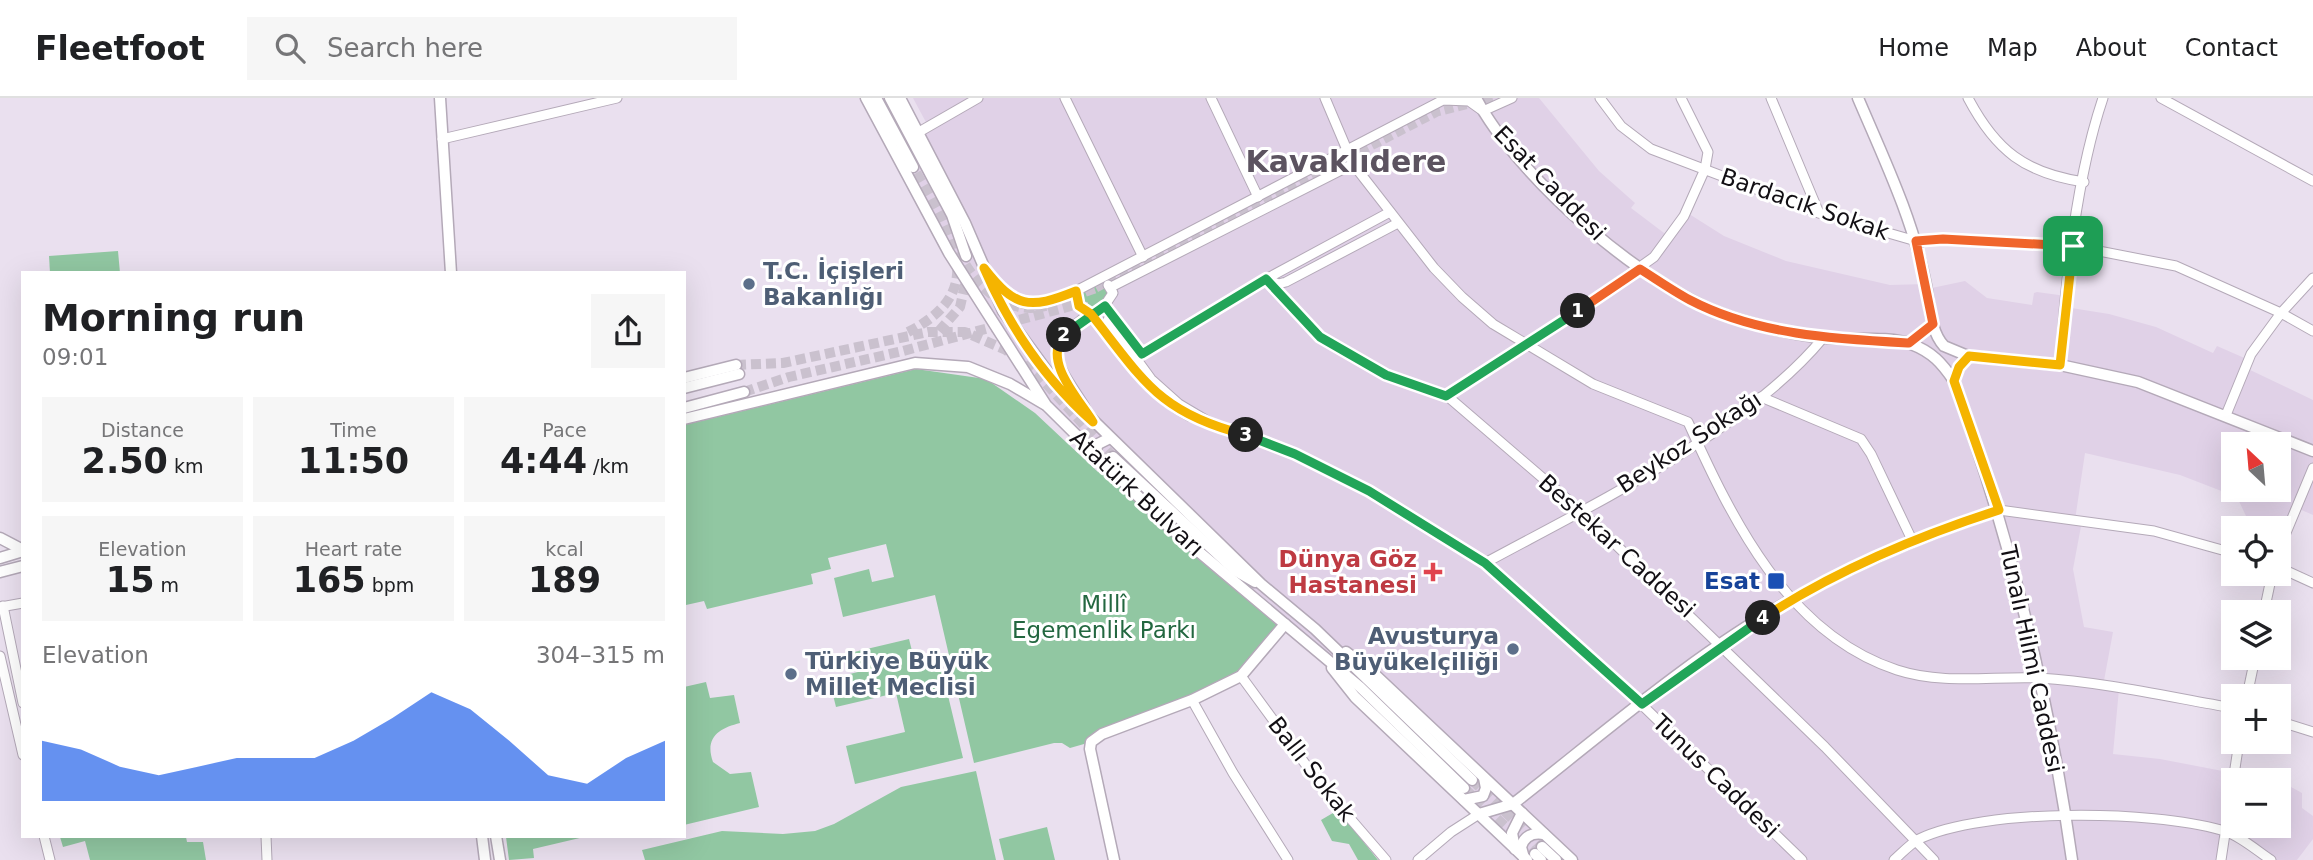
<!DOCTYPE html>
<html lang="en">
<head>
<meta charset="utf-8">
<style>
	:root { --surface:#fff; --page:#f6f6f6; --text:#202124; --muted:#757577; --line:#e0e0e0; --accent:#2563eb }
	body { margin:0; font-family:"DejaVu Sans",sans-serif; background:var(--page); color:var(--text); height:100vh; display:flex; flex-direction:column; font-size:26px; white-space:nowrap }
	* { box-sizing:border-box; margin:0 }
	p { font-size:23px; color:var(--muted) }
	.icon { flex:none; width:38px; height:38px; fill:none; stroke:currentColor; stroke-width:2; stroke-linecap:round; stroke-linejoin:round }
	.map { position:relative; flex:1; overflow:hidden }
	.side { position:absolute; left:21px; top:173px; width:665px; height:567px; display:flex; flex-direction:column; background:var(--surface); border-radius:0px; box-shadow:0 7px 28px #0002 }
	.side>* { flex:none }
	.needle { width:46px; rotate:334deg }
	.controls { position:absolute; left:2221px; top:334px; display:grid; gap:14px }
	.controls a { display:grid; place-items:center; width:70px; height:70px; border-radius:0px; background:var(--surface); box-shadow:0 7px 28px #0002; font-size:35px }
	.pin { position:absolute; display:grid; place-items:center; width:60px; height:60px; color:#fff; margin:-30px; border-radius:14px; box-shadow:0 4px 10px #0006 }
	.km { position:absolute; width:35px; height:35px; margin:-18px; border-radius:50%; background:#222; color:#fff; font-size:19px; line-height:35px; text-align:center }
	.round { display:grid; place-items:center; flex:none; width:74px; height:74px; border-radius:0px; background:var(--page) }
	.overview { display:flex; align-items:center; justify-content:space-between; height:119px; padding:0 21px }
	h1 { font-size:38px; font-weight:700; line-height:52px }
	.stats { display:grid; grid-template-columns:repeat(3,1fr); gap:10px; height:119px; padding:7px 21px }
	.stats div { display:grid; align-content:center; border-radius:0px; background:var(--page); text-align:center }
	.stats b { font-size:35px; font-weight:700 }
	.stats small { font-size:19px; font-weight:400 }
	.stats p { font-size:19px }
	.chart { height:196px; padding:14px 21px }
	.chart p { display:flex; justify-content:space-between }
	.chart svg { width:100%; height:126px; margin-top:7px; fill:var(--accent); opacity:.7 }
	header { display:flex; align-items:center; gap:42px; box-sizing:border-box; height:98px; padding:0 35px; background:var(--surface); border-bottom:2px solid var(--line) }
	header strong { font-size:33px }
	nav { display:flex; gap:38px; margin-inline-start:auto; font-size:24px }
	.search { width:490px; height:63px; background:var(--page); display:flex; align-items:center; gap:18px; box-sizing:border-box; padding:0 24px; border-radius:0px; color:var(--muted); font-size:26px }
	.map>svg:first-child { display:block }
</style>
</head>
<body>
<header>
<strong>Fleetfoot</strong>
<div class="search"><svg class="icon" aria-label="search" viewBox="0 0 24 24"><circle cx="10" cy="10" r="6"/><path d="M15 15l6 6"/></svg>Search here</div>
<nav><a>Home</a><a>Map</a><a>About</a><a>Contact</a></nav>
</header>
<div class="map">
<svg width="2313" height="762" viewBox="0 0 2313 762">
	<rect width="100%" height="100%" fill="#eae0ef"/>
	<path fill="#e0d1e7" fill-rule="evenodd" d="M913,0H1539L1599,73L1635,105L1631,110L1668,138L1686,114L1724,138L1786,163L1890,187L1926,186L1927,191L1965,183L1987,200L2032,207L2034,195L2037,194L2066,198L2065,209L2109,216L2156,229L2213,255L2217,248L2249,262L2246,270L2313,302V417L2297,410L2287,433L2246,418L2237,399L2180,377L2085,355L2075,422L2082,423L2073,471L2084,529L2113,534L2103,588L2119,591L2113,656L2160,661L2233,675L2235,669L2264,674L2302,695V710L2313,718V741L2297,762H2271L2224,733L2221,762H1527L1332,571L1078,341L1011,255L891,48L928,28ZM2233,346H2278V392H2233ZM2233,682H2278V728H2233Z"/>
	<g fill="#91c7a2">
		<polygon points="118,153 120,175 50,175 49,158"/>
		<polygon points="1100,183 1107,185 1110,201 1087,215 1076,193"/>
		<polygon points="916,271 986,281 1035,315 1098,374 1100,372 1114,384 1119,381 1285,526 1241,578 1091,644 1070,650 1062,645 1054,645 974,665 935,497 843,519 834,480 869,471 872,484 894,479 886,446 828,460 831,471 811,476 813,486 707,511 704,503 686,507 684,327"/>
		<polygon points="909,541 914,561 938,556 963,660 855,686 846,648 905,634 896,595 836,609 829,581 858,574 854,554"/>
		<path d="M706,584L710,600L734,597L740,625C720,630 704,639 713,664L730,676L751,674L759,709L684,727V589Z"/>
		<polygon points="976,673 996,762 645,762 642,752 722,733 783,736 815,733 834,726 901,689"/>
		<polygon points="1338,712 1378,762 1358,762 1349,746 1332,743 1321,722"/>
		<polygon points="1047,729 1055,762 1004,762 999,741"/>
		<polygon points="60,739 186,739 187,744 203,744 206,762 90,762 85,743 63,749"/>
		<polygon points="506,739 506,738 584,739 533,751 534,760 509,762"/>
	</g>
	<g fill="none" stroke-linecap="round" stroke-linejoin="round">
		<polyline stroke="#cac1ce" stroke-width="9" stroke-dasharray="9 4.5" stroke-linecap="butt" points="1096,190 1437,14 1493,0"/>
		<g stroke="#cac1ce" stroke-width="10" stroke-dasharray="10 5" stroke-linecap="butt">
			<path d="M958,154C976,187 1003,218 1046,208"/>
			<polyline points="1071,199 1096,190"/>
			<polyline points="939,233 960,209 967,178"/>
			<path d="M908,234C995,190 947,132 913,69"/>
			<polyline points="736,267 783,265 928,234 965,234 1006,252 1041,280 1113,359"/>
			<polyline points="744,294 789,279 903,253 1071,208 1090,209 1108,222"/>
			<polyline points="1472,682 1542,749"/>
			<polyline points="1464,690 1535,756"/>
		</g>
		<defs>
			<g id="minor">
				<polyline points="1065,0 1143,159"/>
				<polyline points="1211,0 1258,99"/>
				<path d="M1325,0L1353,66L1434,170L1462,199L1493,226L1593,286L1688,324C1732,421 1787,536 1897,572C1943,587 1992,578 2039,580C2104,584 2169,599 2233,610"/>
				<polyline points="1600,0 1621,28 1651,51 1819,115 1916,143 1943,141 2073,148 2176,168 2281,215 2313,233"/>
				<polyline points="1771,0 1819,115"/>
				<path d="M1968,0C1996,53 2025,75 2084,84"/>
				<polyline points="2161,0 2313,83"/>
				<polyline points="919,34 978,0"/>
				<polyline points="442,41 617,0"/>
				<polyline points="1266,181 1320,239 1386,277 1446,297 1581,413 1825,649 1934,762"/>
				<polyline points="1268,181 1278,186 1286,184 1398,125"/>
				<polyline points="1111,189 1353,66"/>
				<polyline points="1105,207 1142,256 1266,181 1390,114"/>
				<polyline points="1091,216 1105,207 1113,195 1108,187"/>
				<polyline points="1108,222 1151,281 1179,306 1211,325 1295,356 1369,393 1485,465 1641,606 1802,762"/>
				<path d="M2060,267C2065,185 2077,77 2103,0"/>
				<polyline points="1446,297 1578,213 1654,159 1684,118 1705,71 1708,54 1681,0"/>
				<polyline points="1761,299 1861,341 1871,356 1913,444"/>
				<polyline points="2226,317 2251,256 2281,215 2313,180"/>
				<path d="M1189,318C1147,297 1120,253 1091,216L1079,208L1076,193L1443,2L1469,3L1483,13L1512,0"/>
				<polyline points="1999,412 2154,433 2233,455"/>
				<polyline points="2278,454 2313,370"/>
				<path d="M1485,465C1592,407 1746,333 1823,240"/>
				<polyline points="2278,469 2313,485"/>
				<polyline points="3,508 23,605"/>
				<polyline points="0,509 23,505"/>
				<polyline points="2264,514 2272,476"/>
				<polyline points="0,558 23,657"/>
				<polyline points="1241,578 1317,682 1386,762"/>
				<polyline points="2247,598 2255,560"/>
				<polyline points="1192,602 1233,675 1288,762"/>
				<polyline points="2278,623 2313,634"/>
				<polyline points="44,738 50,762"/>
				<polyline points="266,738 267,762"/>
				<polyline points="1418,762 1451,734 1479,716"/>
				<path d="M1894,762C1902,755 1910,746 1919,741C1983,710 2152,712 2221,732C2239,737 2256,752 2271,762"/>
				<polyline points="2221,762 2239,644"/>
			</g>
			<g id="major">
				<polyline points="440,0 451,175"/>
				<polyline points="866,0 949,155 1046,307 1167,427 1360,589 1464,690"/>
				<polyline points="876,0 913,69"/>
				<polyline points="890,0 952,117 966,158"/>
				<polyline points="900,0 965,125 1003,213 1058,288 1261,486 1315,531 1472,682"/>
				<path d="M1476,0C1517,79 1648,194 1734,220C1763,229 1796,238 1827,240C1849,242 1891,238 1911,246C1932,254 1942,265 1954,283C2010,439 2049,598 2072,762"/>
				<path d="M1858,0C1884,61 1913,121 1926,187C1930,207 1930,233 1944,248L1968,258L2060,267L2138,284L2313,353"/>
				<path d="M992,181C1019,215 1040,208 1076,193"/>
				<polyline points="1909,245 1933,226"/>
				<polyline points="684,280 736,267"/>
				<polyline points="1954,283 1959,269 1968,258"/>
				<polyline points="684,290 739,276"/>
				<path d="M1084,309C1055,263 1039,252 1091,216"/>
				<polyline points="684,310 744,294"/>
				<polyline points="684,321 915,265 968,269 1010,286 1044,306"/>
				<polyline points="1094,357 1098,346 1110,340"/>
				<polyline points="1113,359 1236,473 1255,484"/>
				<polyline points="0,440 23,452"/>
				<polyline points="0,460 23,453"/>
				<polyline points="0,474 23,468"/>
				<polyline points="1346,554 1372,574 1572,762"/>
				<polyline points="1332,570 1355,599 1527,762"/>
				<polyline points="1464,702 1483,698 1486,690 1484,680"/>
				<path d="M1479,716L1513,706C1603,636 1692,557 1793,501C1857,465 1928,435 1999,412"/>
				<polyline points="482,738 485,762"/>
				<polyline points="496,738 500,762"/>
				<polyline points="1542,749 1556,762"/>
				<polyline points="1515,751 1512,735 1522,715"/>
				<polyline points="1535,756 1541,762"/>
				<path d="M1524,760L1521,749C1524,738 1533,734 1544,736"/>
				<polyline points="1114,762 1090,651 1091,644 1102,636 1192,602 1241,578 1285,526"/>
			</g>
		</defs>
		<use href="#minor" stroke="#b4a9b8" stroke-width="11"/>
		<use href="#major" stroke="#b4a9b8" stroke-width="13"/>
		<use href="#minor" stroke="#fff" stroke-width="9"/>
		<use href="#major" stroke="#fff" stroke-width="10"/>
	</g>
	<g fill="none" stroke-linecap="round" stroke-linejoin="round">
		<defs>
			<path id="split-1" d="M1578,213L1640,171C1656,181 1673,193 1690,202C1757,237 1835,241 1909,245L1933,226L1916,143L1943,141L2073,148"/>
			<polyline id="split-2" points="1064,237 1105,208 1142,256 1266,181 1320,239 1386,277 1446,298 1578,213"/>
			<path id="split-3" d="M1064,237C1042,263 1079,301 1093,324C1046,282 1009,228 984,170C1015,210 1029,212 1076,193L1079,208L1091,216C1144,283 1159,315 1246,337"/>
			<polyline id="split-4" points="1246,337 1295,356 1369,393 1485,465 1642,606 1763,520"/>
			<path id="split-5" d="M1763,520C1835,473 1918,438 1999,412L1954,283L1959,269L1969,258L2060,267L2073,148"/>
		</defs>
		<use href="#split-1" stroke="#fff" stroke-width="14"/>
		<use href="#split-2" stroke="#fff" stroke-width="14"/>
		<use href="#split-3" stroke="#fff" stroke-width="14"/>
		<use href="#split-4" stroke="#fff" stroke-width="14"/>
		<use href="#split-5" stroke="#fff" stroke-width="14"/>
		<use href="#split-1" stroke="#f0652b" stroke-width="9"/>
		<use href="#split-2" stroke="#22a559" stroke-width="9"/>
		<use href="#split-3" stroke="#f5b400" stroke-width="9"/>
		<use href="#split-4" stroke="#22a559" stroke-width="9"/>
		<use href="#split-5" stroke="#f5b400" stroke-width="9"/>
	</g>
	<g fill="#5c6f8a" stroke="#fff" stroke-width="2.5">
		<circle cx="749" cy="186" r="7"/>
		<circle cx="1513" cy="551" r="7"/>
		<circle cx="791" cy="576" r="7"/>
	</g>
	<path fill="#e0444e" stroke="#fff" stroke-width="2.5" d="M1429.5 463.5h7v7h7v7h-7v7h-7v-7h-7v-7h7z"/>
	<rect fill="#1a4fb4" stroke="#fff" stroke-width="2.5" x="1767" y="474" width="18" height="18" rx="3.5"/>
	<g text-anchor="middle" stroke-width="6" stroke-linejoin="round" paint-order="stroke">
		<g font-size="23" fill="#120f14" stroke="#fff">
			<text transform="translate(1550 85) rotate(46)" y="8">Esat Caddesi</text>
			<text transform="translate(1805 106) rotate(19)" y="8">Bardacık Sokak</text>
			<text transform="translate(1689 344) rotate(-33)" y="8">Beykoz Sokağı</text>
			<text transform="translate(1137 395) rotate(43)" y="8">Atatürk Bulvarı</text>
			<text transform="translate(1617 448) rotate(42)" y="8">Bestekar Caddesi</text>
			<text transform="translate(2032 561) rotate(78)" y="8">Tunalı Hilmi Caddesi</text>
			<text transform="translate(1312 671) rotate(52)" y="8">Ballı Sokak</text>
			<text transform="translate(1716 678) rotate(44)" y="8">Tunus Caddesi</text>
		</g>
		<g font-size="23" font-weight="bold" fill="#4e5e75" stroke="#fff" text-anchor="start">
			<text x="763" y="181">T.C. İçişleri<tspan x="763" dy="26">Bakanlığı</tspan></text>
			<text x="1499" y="546" text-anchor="end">Avusturya<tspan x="1499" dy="26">Büyükelçiliği</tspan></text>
			<text x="805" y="571">Türkiye Büyük<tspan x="805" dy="26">Millet Meclisi</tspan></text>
		</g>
		<g font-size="23" font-weight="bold" fill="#be3a42" stroke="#fff" text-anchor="end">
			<text x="1417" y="469">Dünya Göz<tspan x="1417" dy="26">Hastanesi</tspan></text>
		</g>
		<g font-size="23" font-weight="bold" fill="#164399" stroke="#fff" text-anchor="end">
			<text x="1760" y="491">Esat</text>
		</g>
		<g font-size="23" fill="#236740" stroke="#fff">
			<text x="1104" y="514">Millî<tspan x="1104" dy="26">Egemenlik Parkı</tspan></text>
		</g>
		<g font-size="30" font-weight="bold" fill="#5c5360" stroke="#fff">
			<text x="1346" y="74">Kavaklıdere</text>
		</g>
	</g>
</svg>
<div class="controls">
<a><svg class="needle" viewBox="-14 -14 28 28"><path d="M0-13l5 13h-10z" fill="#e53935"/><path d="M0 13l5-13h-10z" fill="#757577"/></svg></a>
<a><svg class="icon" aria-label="locate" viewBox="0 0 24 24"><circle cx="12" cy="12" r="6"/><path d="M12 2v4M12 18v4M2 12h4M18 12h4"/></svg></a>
<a><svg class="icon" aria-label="layers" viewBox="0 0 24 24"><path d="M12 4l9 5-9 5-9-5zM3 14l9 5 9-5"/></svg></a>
<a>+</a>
<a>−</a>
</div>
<div class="pin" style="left:2073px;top:148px;background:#1e9e55"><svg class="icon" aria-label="arrive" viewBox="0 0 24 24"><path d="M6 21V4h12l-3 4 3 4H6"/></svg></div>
<b class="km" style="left:1578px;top:213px">1</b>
<b class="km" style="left:1064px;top:237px">2</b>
<b class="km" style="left:1246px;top:337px">3</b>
<b class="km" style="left:1763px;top:520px">4</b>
<section class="side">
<div class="overview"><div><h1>Morning run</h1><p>09:01</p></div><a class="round"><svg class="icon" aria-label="share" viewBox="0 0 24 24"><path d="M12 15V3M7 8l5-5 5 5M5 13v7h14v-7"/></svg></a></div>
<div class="stats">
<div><p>Distance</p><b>2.50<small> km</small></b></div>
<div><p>Time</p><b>11:50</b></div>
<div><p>Pace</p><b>4:44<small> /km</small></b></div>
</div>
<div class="stats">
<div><p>Elevation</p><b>15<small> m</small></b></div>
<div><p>Heart rate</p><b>165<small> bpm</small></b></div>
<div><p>kcal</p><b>189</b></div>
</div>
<div class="chart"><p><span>Elevation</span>304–315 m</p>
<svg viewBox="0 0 160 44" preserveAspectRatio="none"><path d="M0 44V23L10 26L20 32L30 35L40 32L50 29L60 29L70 29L80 23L90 15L100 6L110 12L120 23L130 35L140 38L150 29L160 23V44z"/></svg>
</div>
</section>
</div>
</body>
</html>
